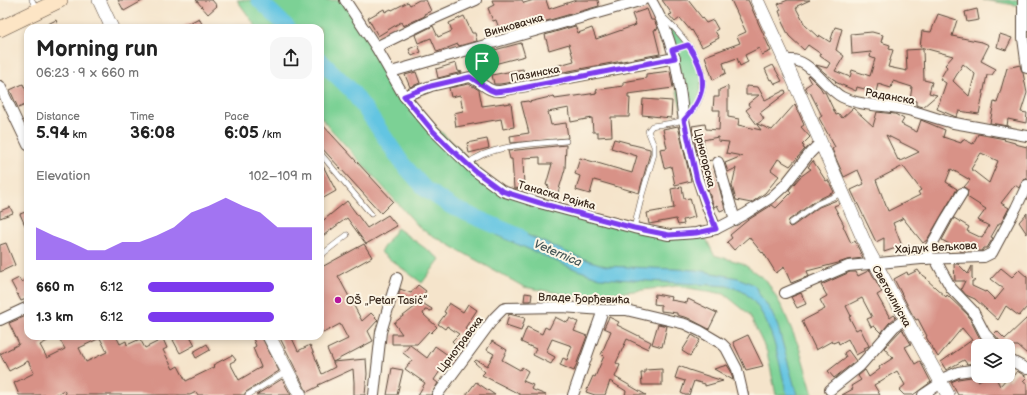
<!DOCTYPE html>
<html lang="en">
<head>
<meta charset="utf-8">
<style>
	:root { --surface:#fff; --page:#f6f6f6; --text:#222; --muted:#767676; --accent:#7c3aed }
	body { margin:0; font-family:"Balsamiq Sans",sans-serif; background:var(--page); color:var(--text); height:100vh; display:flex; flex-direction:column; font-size:15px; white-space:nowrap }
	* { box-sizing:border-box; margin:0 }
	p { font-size:13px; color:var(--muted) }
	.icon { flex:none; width:22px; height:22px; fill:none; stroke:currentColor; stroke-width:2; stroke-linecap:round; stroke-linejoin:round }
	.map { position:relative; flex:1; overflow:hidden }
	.details { position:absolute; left:24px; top:24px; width:300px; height:316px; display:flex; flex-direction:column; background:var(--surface); border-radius:12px; box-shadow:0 2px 6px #0003 }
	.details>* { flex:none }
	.buttons { position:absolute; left:971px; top:339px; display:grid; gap:8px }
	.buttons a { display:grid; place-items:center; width:44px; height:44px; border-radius:8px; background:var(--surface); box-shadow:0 2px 6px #0003; font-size:20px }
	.pin { position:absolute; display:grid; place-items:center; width:34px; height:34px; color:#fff; margin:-41px -17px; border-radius:50% 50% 50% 0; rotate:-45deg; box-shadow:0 0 4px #0007 }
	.pin .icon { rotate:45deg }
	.round { display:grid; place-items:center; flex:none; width:42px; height:42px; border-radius:12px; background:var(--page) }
	.overview { display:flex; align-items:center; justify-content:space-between; height:68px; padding:0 12px }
	h1 { font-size:22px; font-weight:800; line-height:30px }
	.stats { display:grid; grid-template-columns:repeat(3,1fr); gap:6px; height:68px; padding:4px 12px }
	.stats div { display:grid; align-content:center }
	.stats b { font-size:17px; font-weight:800 }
	.stats small { font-size:11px; font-weight:400 }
	.stats p { font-size:11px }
	.chart { height:112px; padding:8px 12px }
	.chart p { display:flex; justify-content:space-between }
	.chart svg { width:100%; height:72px; margin-top:4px; fill:var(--accent); opacity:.7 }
	ul { padding:0 12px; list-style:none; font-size:13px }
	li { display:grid; grid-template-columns:64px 48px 1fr; align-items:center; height:30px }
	li i { height:10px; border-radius:5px; background:var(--accent) }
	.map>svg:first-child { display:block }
</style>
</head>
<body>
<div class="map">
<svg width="1027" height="395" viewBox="0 0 1027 395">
	<rect width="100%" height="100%" fill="#fcf5e5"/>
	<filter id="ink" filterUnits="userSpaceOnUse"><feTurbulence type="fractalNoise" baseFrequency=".025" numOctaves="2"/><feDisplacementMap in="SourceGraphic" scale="8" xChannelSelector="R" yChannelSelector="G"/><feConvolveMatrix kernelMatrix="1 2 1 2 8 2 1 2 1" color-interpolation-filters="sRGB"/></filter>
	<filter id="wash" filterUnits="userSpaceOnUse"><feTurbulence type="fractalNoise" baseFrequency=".012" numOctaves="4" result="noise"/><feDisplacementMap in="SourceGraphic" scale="16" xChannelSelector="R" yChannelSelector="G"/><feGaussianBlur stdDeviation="0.9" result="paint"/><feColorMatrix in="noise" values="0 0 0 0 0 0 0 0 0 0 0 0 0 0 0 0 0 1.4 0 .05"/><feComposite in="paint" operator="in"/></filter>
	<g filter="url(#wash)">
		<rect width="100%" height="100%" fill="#f5e4cb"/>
		<g fill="#7cd195" stroke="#5c7e5a">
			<polygon points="237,0 345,0 404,96 502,191 634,228 703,232 714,255 742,263 767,281 783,309 799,347 813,395 776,395 767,352 749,314 724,294 677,286 581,297 524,287 421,229 327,125 320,116 320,28 257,28"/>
			<polygon points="983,0 1023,0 1023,6"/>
			<polygon points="658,13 688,45 702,76 699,101 684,120"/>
			<polygon points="397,228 440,259 422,283 380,252"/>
		</g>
		<path fill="#64c5e2" stroke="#507880" d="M502,224L575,256L606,266L698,270L738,278L750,283L755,286L759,294L771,311L778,327L797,395H787C779,363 772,314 745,293C741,290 734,288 728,286L600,278L572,268L496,235Z"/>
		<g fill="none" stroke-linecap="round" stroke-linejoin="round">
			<g stroke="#64c5e2" stroke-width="16">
				<polyline points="259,0 288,28"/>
				<polyline points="320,60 351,90 373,120 402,163 425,189 452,207 519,236"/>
			</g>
		</g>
		<g id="blocks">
			<g fill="#d89287" fill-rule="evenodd">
				<polygon points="118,0 144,0 124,11"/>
				<polygon points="196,0 212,0 217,6 208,14"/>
				<polygon points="419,0 426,0 431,11 424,14 425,16 403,26 401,22 378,36 368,18 384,9 385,12 391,9 392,10 408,2 410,5"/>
				<polygon points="492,0 522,0 524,3 534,0 546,0 549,9 576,0 598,0 599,6 501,34 496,20 493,21 488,8 494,5"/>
				<polygon points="662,0 688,0 706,23 713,20 718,29 715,31 719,38 702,47 692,30 691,31 680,18 675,22 669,15 672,14"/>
				<polygon points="731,0 748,0 771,51 762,55 759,48 745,55 748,62 740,66 737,58 723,63 726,73 713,80 705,56 740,43 737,36 746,32"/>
				<polygon points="788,0 810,0 797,6 798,8 796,8 805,25 818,37 819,35 830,42 835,27 842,29 836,50 844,56 835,71 850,77 852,70 870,76 875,59 870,57 871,52 852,54 851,34 872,32 883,35 881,42 890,45 889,49 893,50 888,67 907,71 906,50 923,49 924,80 932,82 929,93 937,95 923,107 916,105 916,101 910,100 912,87 893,81 891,88 878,84 876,92 857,87 856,91 835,82 836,81 825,73 816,65 827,68 830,63 820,56 821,54 808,45 804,50 789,36 782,22 783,22 779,11 781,10 778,4"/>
				<polygon points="647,9 651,20 654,20 658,29 654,30 660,54 542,76 541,70 574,61 569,44 549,50 545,35 575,26 578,33 592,28 596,39 636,25 632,14"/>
				<polygon points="977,9 979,20 967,22 965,12"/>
				<path d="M938,14L957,20L952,36L982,42L989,45L981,61L996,69L992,75H987L979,114L959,111L956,117L937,109L946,83L940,79L947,67L945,65L953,56L920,47L922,31L931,32ZM963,64L975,74L969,96L953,81Z"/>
				<polygon points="464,16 472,33 475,33 477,41 459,46 458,44 437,52 431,38 418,43 415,35 433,26 438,37 452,31 449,23"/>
				<polygon points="199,18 204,28 180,28"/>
				<polygon points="56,20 59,28 40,28"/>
				<polygon points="1000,34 1012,38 1006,50 997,47"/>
				<polygon points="521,43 525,56 475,69 472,59 492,54 491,51"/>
				<polygon points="418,45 421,52 412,56 409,49"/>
				<polygon points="456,63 458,71 462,72 438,78 436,69"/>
				<polygon points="773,65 782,81 775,84 772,79 770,80 765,69"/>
				<polygon points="1020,65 1021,69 1023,73 1027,93 1021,112 1027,113 1026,123 1008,119 1007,126 990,123 994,102 997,103 1007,68"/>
				<polygon points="523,69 525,80 500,84 494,84 492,75"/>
				<polygon points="670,71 673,88 628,94 628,98 630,98 629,117 611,117 612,136 598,137 598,132 593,132 592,118 571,122 569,108 548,112 551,125 566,123 568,138 511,143 510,136 529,133 521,102 528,101 529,102 554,96 555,99 597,93 596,90 623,86 623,82 646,78 646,74"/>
				<polygon points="416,72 420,83 410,87 405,75"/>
				<path d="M808,75L820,87L823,92H825L836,115L839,114L842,118L853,108L873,126L877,112L895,114L904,119L901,124L917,132L921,120L945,130L943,137L961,143L963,139L973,144L978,134L1005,139L1004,140L1015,143V144L1027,147V179L1023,180L1019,188L1015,185L1001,203L1009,208L1001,223H999L991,237L993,238L987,248H984L982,251H976L969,247L967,251H960V250L942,240L954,218L969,227L967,231L982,238L989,226L978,220L986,209L967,197L968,190L964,187L970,180L951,169L946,182L957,189L927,240L923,243L902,217V219L893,223L902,246L884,252V238L876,242L851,190L864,184L858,170L844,177L832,149L835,147L819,118L822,116L810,92L808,93L805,87L811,83L807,76ZM886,135L916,150L919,152L900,161L899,159L898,160ZM981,153L998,161L989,183L971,169ZM903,166L921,190L918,192L920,195L888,211L876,180Z"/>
				<polygon points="23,84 28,95 28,104 18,108 10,90"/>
				<polygon points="469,84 479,90 482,106 504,103 504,104 511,103 514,127 503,129 501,119 456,127 454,113 463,111 460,95 451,97 449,88"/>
				<polygon points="728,86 728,117 739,119 738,125 761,130 746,110 750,107 748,104 759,95 746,95 746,86 758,87 765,100 785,90 786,93 760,113 764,119 757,124 772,130 795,104 804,125 801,127 810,137 802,145 804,146 803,148 805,149 790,166 778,159 771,170 779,176 765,193 751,203 736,200 732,186 736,168 728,172 725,163 742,156 726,153 729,142 718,141 718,137 703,140 707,161 712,160 725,209 720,211 717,205 714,207 707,187 699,158 698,158 692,126 705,124 706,129 719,130 720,110 713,110 714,97 719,97 719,90"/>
				<polygon points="643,99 672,101 671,118 642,115"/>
				<polygon points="320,122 393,201 381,213 320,146"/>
				<polygon points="678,126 691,181 675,185 671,166 664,168 660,149 667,148 663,129"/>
				<polygon points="487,139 489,148 469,153 467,143"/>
				<polygon points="614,139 629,143 629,144 634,145 650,149 650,153 639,193 594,180 590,194 576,190 580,176 575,174 580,158 632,173 637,156 611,148"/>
				<polygon points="566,145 565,169 557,196 547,193 549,186 546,185 552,164 540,164 540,157 523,158 524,189 514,188 512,159 510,159 508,151"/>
				<polygon points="320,160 336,191 320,200"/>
				<polygon points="813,161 826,181 828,180 834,192 815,201 789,220 788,225 790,227 793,226 819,207 837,200 839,204 834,206 844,225 843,226 851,243 855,241 863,258 847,260 838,263 807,271 809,276 791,283 784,267 776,273 763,252 762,253 749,237 734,250 727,242 732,238 730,235 748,220 772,205 776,208 791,193 789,190 800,177 811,169 808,167"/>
				<polygon points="682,187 684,199 690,198 695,217 683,220 684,224 678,225 676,219 649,224 647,213 674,208 671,189"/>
				<polygon points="347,201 367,228 388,215 397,226 366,244 347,218 320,238 320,223"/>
				<polygon points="10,207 13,213 0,218 0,211"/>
				<polygon points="28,211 28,232 20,214"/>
				<polygon points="1027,213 1027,234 1019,222"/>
				<polygon points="6,243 15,265 0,272 0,245"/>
				<polygon points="364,244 372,257 338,276 362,321 371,313 378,320 368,331 373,341 333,362 366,359 367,374 365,395 354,395 354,382 353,369 318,385 319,386 307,392 279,336 291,336 298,351 310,345 322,374 335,367 327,349 348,339 340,324 323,333 320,328 320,268"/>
				<polygon points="954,264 958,264 968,274 972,266 972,278 975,281 972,281 972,286 985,292 986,291 995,300 1004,289 991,279 1001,268 1012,277 1019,270 1027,277 1027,307 1019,316 1006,306 998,320 975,299 966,295 961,289 965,281 955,281"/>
				<polygon points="870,270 882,292 877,295 890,318 894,315 896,317 889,323 881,333 874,326 871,327 867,319 872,317 862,298 846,306 851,316 849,317 856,330 860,328 869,346 864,348 865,350 856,355 848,339 839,344 838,341 833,343 832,341 816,350 802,321 825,309 820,300 827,296 821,285 850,272 856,272 858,276"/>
				<polygon points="918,270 920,273 927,278 926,279 946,297 947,295 968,315 979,337 987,346 978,346 978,363 967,364 964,360 946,370 941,362 972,340 962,328 938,357 926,337 927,336 918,319 916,320 911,312 894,279 907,272 908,275"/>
				<polygon points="19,278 21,282 28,279 28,298 21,301 11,282"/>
				<polygon points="418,285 426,291 419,301 432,309 431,311 425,310 423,314 437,327 431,333 429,331 417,344 392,344 392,334 402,334 394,323 416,306 398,299 400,289 411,293"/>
				<polygon points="525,293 532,294 531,301 524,301"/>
				<polygon points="801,293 806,304 797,308 791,297"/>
				<polygon points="655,294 672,297 671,300 687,303 688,299 717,313 709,329 688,318 677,315 677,313 661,311 661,305 654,304"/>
				<polygon points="449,303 463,312 468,304 477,310 465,328 474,335 462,351 452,341 459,334 447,326 445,329 438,324 446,313 444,312"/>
				<polygon points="509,314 525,318 521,331 506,326"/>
				<path d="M26,316L28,321V336H57L40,345L47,358L65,349L58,336H116L120,344L126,341L127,345L140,339L145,348L163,339L167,348L163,350L173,369L178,366L186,381L215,367L213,365L232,355L236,360L230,363L239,380L261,367L253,348L256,346L252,336H261L279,371L246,392L244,395H198L196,392L190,395H66L64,390L55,395H19L14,383L34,373L28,361L9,371L0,354L19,344L9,323ZM100,338L107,352L86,362L79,348Z"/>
				<polygon points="555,317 565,322 565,321 568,322 570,318 578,322 574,331 587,336 574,371 560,365 563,358 567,360 572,346 552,339 546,352 555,357 551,364 533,355 536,349 521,342 527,327 542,334 545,327 549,329"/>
				<polygon points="609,317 619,322 617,325 651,342 648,349 627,339 616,363 620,365 615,377 646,395 625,395 626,391 610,381 605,395 595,395 586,392 593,376 595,377 604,356 601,355 611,331 604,328"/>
				<polygon points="1027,318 1027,354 1018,346 1013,346 1008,351 1008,346 1002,346 1001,342 994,334 997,331 1005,339"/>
				<polygon points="658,324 667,326 662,347 652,344"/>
				<polygon points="902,329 911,344 905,347 915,364 920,361 931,382 913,395 904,395 899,390 905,385 897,371 874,385 880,395 842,395 853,389 851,386 861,380 858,376 865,370 869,377 880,369 879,367 893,358 884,348"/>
				<polygon points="692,335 700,340 690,356 682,351"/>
				<polygon points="748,335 763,366 746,370 733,342"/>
				<polygon points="181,336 190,336 195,345 180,353 173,340"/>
				<polygon points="492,341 507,350 502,360 520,370 522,367 528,371 523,381 533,385 531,389 546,395 521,395 482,375 485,372 474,362 476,360 487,366 494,354 487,350"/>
				<polygon points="207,344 210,350 196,358 193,352"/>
				<polygon points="410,345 427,358 435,346 455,360 448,369 444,365 434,380 438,383 431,395 418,395 425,383 405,369 412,360 403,353"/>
				<polygon points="848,350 856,361 834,378 828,371 846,357 844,353"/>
				<polygon points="727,365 731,371 733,380 714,369"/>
				<polygon points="679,366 689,370 723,381 705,386 705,384 694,381 689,395 685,395 681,393 685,381 675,378"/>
				<polygon points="392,368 403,370 397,395 387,395"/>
				<polygon points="662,369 662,385 642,385 641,373 645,373 645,370"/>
				<polygon points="1017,371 1027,377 1023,381 1027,383 1027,395 958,395 951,382 958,379 978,376 978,381 988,376 995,376 1000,386 1007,378 1010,380"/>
				<polygon points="282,379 291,395 256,395"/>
				<polygon points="476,382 495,395 466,395"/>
			</g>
		</g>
	</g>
	<g filter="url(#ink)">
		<use href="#blocks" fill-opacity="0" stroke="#574638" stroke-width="1"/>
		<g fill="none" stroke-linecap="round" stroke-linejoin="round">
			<defs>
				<g id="service">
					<polyline points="32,0 37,10"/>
					<polyline points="672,50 688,45"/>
					<polyline points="320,153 371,214"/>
					<path d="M467,164C491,144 536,144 566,141"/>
					<polyline points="791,223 817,204 842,193"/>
					<path d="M634,228L642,195L654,154V146L648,131L652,126C661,124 673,124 682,120C687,118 692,111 695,107C717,74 686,38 662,16"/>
					<polyline points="320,256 347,235"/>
					<polyline points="248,395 287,371"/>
				</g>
				<g id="minor">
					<polyline points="345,0 376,47 404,96 432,129 475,171 502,191 540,203 634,228 669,235 696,233 716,229 745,214 772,197 784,186 810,153 821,142"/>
					<path d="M651,0C667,27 676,58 680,90C682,100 682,110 684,120C690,158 701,194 716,229"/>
					<polyline points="1023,0 1023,38 1027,68"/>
					<polyline points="376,47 431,20 476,0"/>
					<path d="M785,61C808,54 824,88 842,97C861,106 883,105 904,109C919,112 934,118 949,122C975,127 1001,131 1027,136"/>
					<polyline points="391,72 643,0"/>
					<polyline points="0,86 28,145"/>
					<path d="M404,96L431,86L470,77C481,81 487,92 500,91L675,58"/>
					<polyline points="718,162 735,220"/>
					<polyline points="926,259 931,246 946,219 962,193"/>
					<polyline points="935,259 951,288 973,311 985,334 996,346"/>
					<polyline points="785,293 848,266 921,259 984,257 992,253 1016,208 1027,185"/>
					<polyline points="0,320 28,307"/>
					<polyline points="1008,359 1027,369"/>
					<polyline points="939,380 958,372 978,369"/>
					<polyline points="830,390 860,366 894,327 905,319"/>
					<polyline points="374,395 381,332 397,278"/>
					<polyline points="437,395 494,318 503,309 506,308 562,307 603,310 626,310 685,324 700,331 722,344 726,348 737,369 743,395"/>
					<polyline points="573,395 603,310"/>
					<polyline points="923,395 941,383"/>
				</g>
				<g id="tertiary">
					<polyline points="99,0 112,28"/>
					<polyline points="757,0 785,61 868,250 948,395"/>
					<polyline points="269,336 300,395"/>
				</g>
				<polyline id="secondary" points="0,29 60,0"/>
			</defs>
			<use href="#service" stroke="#574638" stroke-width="6"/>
			<use href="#minor" stroke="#574638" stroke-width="12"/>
			<use href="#tertiary" stroke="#574638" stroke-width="14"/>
			<use href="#secondary" stroke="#574638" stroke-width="16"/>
			<use href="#service" stroke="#fff" stroke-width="5"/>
			<use href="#minor" stroke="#fff" stroke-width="10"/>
			<use href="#tertiary" stroke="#fff" stroke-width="13"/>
			<use href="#secondary" stroke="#fde5c5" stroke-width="15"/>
		</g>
	</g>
	<g fill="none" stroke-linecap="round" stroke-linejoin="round" filter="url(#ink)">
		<defs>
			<path id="route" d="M688,45C708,74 708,94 684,120L697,180L716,229L696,233L669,235L634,228L540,203L502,191L475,171L450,148L432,130L404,96L431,86L470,77L490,90L495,92L512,90L675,58L672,50Z"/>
		</defs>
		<use href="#route" stroke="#fff" stroke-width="8"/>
		<use href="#route" stroke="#7c3aed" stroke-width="5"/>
	</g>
	<circle fill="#b5179e" stroke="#fcf5e5" stroke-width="1.5" cx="338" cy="300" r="4"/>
	<g text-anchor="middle" stroke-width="4" stroke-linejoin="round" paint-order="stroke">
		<g font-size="11" fill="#3b2a1e" stroke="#fcf5e5">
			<text transform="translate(514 25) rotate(-16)" y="4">Винковачка</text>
			<text transform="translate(535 73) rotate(-11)" y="4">Пазинска</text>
			<text transform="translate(890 96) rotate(10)" y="4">Раданска</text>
			<text transform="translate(705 158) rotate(76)" y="4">Црногорска</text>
			<text transform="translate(557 195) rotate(16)" y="4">Танаска Рајића</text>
			<text transform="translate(936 247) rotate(-3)" y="4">Хајдук Вељкова</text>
			<text transform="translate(892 296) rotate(61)" y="4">Светоилијска</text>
			<text transform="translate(584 298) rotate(2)" y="4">Владе Ђорђевића</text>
			<text transform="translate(460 344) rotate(-53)" y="4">Црнотравска</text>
		</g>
		<g font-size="11" fill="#3b2a1e" stroke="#fcf5e5" text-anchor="start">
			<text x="346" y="304">OŠ „Petar Tasić”</text>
		</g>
		<g font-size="12" font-style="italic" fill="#475859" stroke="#fcf5e5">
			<text transform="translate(558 253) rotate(23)" y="4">Veternica</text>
		</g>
	</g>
</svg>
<div class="buttons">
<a><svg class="icon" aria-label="layers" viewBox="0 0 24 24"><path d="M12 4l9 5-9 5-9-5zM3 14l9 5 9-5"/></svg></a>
</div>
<div class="pin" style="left:482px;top:85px;background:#1e9e55"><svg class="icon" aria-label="arrive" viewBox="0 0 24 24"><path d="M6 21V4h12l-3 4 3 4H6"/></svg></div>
<section class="details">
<div class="overview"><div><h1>Morning run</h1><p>06:23 · 9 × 660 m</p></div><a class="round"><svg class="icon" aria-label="share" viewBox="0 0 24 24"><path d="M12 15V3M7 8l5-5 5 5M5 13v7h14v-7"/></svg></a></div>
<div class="stats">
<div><p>Distance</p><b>5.94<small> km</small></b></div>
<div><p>Time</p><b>36:08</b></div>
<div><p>Pace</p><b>6:05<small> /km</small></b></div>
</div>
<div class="chart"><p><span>Elevation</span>102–109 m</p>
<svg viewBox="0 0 160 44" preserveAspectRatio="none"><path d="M0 44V24L10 29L20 33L30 38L40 38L50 33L60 33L70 29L80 24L90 15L100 11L110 6L120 11L130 15L140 24L150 24L160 24V44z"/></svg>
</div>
<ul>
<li><b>660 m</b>6:12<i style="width:77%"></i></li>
<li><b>1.3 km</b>6:12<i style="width:77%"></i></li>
</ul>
</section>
</div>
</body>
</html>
